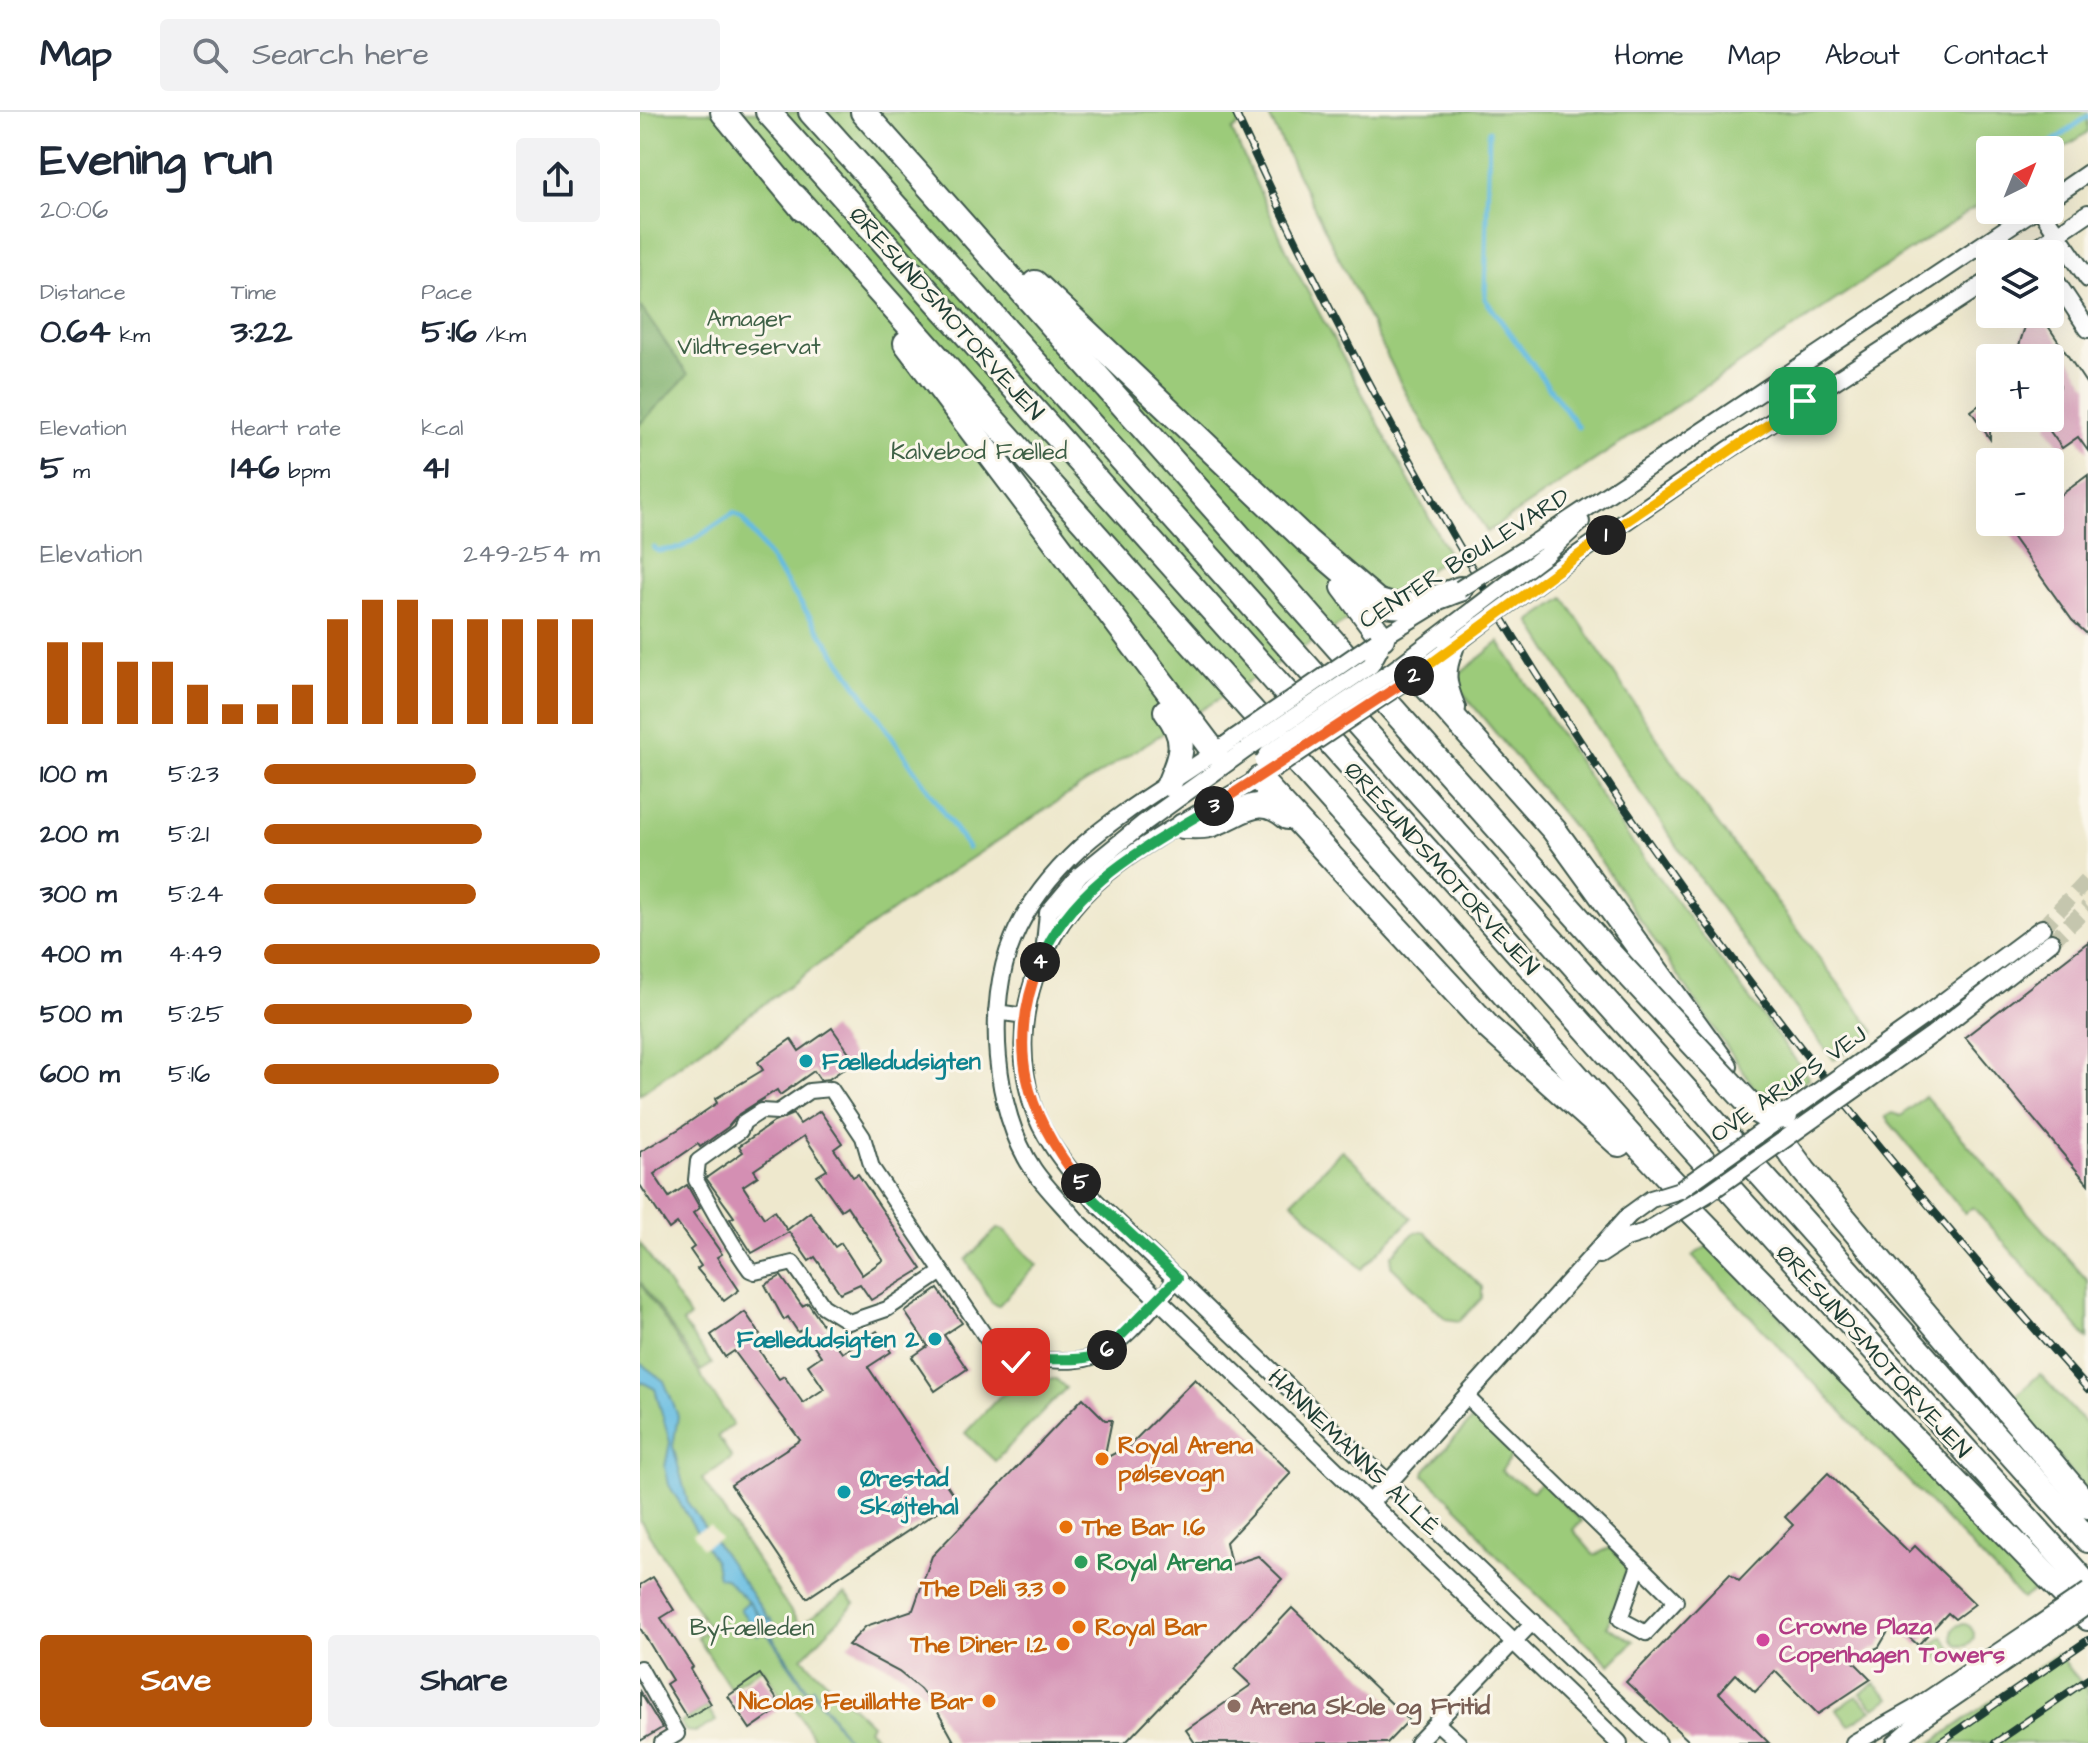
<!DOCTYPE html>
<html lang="en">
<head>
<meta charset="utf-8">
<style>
	:root { --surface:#fff; --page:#f2f2f3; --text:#1f2937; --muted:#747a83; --line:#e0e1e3; --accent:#b45309 }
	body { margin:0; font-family:"Architects Daughter",sans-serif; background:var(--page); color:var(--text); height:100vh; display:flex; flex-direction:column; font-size:30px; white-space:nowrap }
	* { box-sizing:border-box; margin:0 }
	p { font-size:26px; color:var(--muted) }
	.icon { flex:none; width:44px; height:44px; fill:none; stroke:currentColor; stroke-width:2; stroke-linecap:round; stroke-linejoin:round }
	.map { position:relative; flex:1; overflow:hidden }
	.details { display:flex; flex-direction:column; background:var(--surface); width:640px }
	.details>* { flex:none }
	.needle { width:52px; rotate:43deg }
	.buttons { position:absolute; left:1336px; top:24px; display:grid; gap:16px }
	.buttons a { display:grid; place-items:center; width:88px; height:88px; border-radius:8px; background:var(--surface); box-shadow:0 8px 32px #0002; font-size:40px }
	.pin { position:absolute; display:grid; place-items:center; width:68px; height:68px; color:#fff; margin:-34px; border-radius:16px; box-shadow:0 4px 12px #0006 }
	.km { position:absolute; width:40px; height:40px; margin:-20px; border-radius:50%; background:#222; color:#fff; font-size:22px; line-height:40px; text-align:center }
	.round { display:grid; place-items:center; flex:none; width:84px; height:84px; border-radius:8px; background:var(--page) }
	.overview { display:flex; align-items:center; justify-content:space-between; height:136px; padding:0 40px }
	h1 { font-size:44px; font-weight:700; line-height:60px }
	.metrics { display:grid; grid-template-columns:repeat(3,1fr); gap:12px; height:136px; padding:8px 40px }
	.metrics div { display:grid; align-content:center }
	.metrics b { font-size:34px; font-weight:700 }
	.metrics small { font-size:22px; font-weight:400 }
	.metrics p { font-size:22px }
	.chart { height:224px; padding:16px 40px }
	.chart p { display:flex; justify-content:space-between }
	.chart svg { width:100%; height:144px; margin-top:8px; stroke:var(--accent); stroke-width:6 }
	.primary-button { display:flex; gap:16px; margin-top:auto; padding:16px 40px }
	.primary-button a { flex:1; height:92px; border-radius:8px; background:var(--accent); color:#fff; font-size:32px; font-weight:700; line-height:92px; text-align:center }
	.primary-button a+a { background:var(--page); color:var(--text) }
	ul { padding:0 40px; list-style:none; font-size:26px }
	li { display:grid; grid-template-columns:128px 96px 1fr; align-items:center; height:60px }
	li i { height:20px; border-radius:10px; background:var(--accent) }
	header { display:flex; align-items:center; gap:48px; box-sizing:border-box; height:112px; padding:0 40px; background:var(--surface); border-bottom:2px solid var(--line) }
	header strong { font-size:38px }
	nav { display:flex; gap:44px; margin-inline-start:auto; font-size:28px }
	.search { width:560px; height:72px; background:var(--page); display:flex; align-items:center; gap:20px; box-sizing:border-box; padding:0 28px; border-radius:8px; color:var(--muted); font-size:30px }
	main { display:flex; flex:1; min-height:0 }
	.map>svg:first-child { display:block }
</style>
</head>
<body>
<header>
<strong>Map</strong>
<div class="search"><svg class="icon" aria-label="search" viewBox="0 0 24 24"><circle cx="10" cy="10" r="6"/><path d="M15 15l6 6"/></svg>Search here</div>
<nav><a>Home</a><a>Map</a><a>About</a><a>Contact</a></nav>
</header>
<main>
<section class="details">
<div class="overview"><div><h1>Evening run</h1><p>20:06</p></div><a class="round"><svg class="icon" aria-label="share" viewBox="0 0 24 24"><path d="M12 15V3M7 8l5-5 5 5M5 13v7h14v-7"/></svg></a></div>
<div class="metrics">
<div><p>Distance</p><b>0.64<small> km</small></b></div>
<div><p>Time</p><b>3:22</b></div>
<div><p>Pace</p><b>5:16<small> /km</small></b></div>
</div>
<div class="metrics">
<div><p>Elevation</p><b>5<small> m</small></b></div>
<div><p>Heart rate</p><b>146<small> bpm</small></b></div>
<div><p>kcal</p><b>41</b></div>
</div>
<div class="chart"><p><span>Elevation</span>249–254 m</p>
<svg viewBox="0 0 160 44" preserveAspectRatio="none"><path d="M5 44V19M15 44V19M25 44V25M35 44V25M45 44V32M55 44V38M65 44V38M75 44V32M85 44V12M95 44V6M105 44V6M115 44V12M125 44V12M135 44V12M145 44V12M155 44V12"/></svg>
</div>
<ul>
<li><b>100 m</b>5:23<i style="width:63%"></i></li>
<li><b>200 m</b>5:21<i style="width:65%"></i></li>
<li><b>300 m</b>5:24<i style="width:63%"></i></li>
<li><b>400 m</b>4:49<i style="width:100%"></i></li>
<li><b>500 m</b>5:25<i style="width:62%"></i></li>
<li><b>600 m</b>5:16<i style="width:70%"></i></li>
</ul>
<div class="primary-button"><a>Save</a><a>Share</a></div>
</section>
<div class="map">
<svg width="1448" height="1631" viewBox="0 0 1448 1631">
	<rect width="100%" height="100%" fill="#fbf7ec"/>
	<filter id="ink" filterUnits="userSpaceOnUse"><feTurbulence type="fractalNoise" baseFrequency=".0125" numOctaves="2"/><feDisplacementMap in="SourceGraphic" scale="16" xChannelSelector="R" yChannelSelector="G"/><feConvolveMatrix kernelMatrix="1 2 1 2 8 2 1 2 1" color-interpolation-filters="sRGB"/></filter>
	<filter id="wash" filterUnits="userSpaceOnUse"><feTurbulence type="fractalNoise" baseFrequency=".006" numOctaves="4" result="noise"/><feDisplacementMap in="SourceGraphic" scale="32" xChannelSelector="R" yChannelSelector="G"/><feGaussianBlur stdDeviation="1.8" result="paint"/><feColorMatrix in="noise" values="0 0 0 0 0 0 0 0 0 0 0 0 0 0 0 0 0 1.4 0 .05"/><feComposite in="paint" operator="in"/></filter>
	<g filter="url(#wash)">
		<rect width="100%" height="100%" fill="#eee8cd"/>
		<g fill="#9ccb7a" stroke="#5e8457" stroke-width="2">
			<polygon points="0,0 612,0 592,19 654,154 810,445 496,638 263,791 0,982"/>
			<polygon points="627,0 1448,0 1448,20 1410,45 1410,38 1350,38 1350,85 847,420 765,280"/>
			<path d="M924,486L1049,674L1235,920L1194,948C1085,807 983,661 890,509Z"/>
			<path d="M859,530L986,722L1169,966C1149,979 1138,984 1115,977L960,748L817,574L816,565Z"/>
			<polygon points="1285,984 1448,1169 1448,1227 1333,1095 1325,1101 1245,1005 1252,1001 1261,1004"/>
			<polygon points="702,1038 772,1106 722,1157 652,1089"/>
			<polygon points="358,1116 364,1118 397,1153 358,1194 352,1191 326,1148"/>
			<polygon points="775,1120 785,1120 842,1175 842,1186 820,1209 806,1207 751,1154 752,1143"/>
			<polygon points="0,1131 50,1205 43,1211 72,1252 61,1259 0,1169"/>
			<polygon points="1071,1132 1399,1475 1382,1487 1052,1144"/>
			<polygon points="0,1171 93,1312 78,1324 92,1346 62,1367 160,1513 205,1482 215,1491 162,1546 231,1612 228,1617 243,1631 176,1631 149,1586 144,1589 123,1556 90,1576 57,1525 69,1516 0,1408"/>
			<polygon points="1400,1262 1448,1315 1448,1380 1370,1289"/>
			<polygon points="392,1267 416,1267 426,1276 355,1349 325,1321 360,1284"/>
			<polygon points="834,1306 873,1342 861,1359 893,1379 901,1370 942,1409 933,1418 954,1443 970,1436 988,1453 967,1515 994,1529 970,1553 850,1437 828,1406 784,1363 785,1358"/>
			<circle cx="1323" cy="1523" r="11"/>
			<polygon points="1303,1525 1314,1541 1302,1549 1288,1535"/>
			<polygon points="1417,1542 1448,1578 1448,1631 1292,1631"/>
			<polygon points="1235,1572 1250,1586 1235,1596 1220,1581"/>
			<polygon points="1217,1584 1232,1598 1209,1613 1197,1597"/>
			<polygon points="67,1595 76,1609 56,1620 46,1619 40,1611"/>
		</g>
		<polygon fill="#7daf6a" stroke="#4e764f" stroke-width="2" points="0,194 48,263 0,312"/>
		<polygon fill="#63bbe1" stroke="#417c8a" stroke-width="2" points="0,1251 24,1269 38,1304 33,1334 48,1391 128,1506 124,1509 109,1490 123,1511 130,1506 138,1519 132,1524 169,1579 173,1576 210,1631 173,1580 169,1582 130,1525 123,1519 118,1523 100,1497 108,1490 85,1466 78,1465 75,1450 29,1373 25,1355 30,1330 15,1277 0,1269"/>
		<polygon fill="#eee8cd" points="70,1413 80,1427 62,1436 53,1421"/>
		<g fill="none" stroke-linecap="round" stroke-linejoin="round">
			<g stroke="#63bbe1" stroke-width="5">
				<polyline points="849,19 845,187 938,315"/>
				<polyline points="1401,38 1448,4"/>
				<polyline points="14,436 18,439 41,436 94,401 103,407 328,736"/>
			</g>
		</g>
		<g id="blocks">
			<g fill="#d48fb3" fill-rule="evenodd">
				<polygon points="1389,202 1400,202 1448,274 1448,339 1438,325 1422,336 1407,315 1420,274 1410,258 1410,246 1375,246"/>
				<polygon points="1350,285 1350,327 1331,299"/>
				<polygon points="1448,363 1448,523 1432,508 1369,420 1383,410 1410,410 1410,391"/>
				<polygon points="1448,830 1448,1072 1325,925"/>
				<polygon points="192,916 215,949 189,967 180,968 174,959 140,983 137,978 99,1002 88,1015 60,1035 58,1032 14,1062 29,1085 47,1073 60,1096 53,1101 82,1142 77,1145 99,1178 84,1189 57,1157 61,1154 50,1138 54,1135 37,1111 29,1117 0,1073 0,1040 39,1017 77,991 75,987 123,958 118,950 151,927 159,939"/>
				<path d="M180,999L202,1031L194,1037L213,1065L218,1062L282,1157L231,1188L220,1172L200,1181L175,1145L169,1149L149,1120L112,1141L90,1107L94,1105L66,1066L103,1040L99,1034L134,1010L153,1002L160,1012ZM164,1024L187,1058L177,1064L201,1098L207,1094L243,1148L222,1163L201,1131L195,1135L170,1100L147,1118L134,1099L124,1106L103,1074L118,1064L114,1058Z"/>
				<polygon points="141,1164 162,1194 168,1191 202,1241 237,1219 251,1240 228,1255 316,1387 167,1486 91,1373 160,1328 94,1239 85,1245 71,1223 105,1200 120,1222 112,1228 139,1267 144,1264 163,1291 184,1277 168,1253 181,1244 163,1218 158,1220 148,1205 144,1208 125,1173"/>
				<polygon points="298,1177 322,1211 304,1223 327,1257 295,1279 272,1245 288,1234 265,1200"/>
				<polygon points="555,1267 651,1361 586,1430 591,1453 618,1444 642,1467 485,1631 315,1631 295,1595 280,1577 259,1560 208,1533 226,1514 273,1498 292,1444 443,1286 465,1308 472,1308 464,1347 489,1334"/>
				<polygon points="1188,1361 1269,1440 1275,1434 1335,1492 1315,1507 1308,1501 1278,1533 1253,1511 1239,1535 1212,1548 1231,1567 1178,1602 1135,1559 1115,1580 1096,1562 1079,1581 1129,1631 1051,1631 986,1570 1090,1462 1099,1469 1153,1413 1145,1405"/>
				<polygon points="13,1465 34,1498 21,1506 53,1555 50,1557 71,1592 47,1606 26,1572 32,1568 0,1516 0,1473"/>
				<polygon points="652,1496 769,1608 747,1631 555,1631 546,1618 611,1573 594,1557"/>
				<polygon points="120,1562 142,1595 110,1617 88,1584"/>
				<polygon points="0,1580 22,1616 0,1629"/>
			</g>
		</g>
	</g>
	<g filter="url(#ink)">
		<use href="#blocks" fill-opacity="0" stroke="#3e574b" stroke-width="2"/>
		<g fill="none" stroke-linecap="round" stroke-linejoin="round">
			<g stroke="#c5c6ae" stroke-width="16" stroke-dasharray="16 8" stroke-linecap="butt">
				<polyline points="1402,816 1448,767"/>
				<polyline points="1411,830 1448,795"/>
			</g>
			<defs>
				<g id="minor">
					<polyline points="356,900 385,904"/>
					<path d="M302,1160L247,1197L209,1210L183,1194L153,1151L115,1160L110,1158C89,1129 74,1099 56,1068L58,1049L100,1019L104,1010L121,999L138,1000L169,979L191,977L223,1025L232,1056L366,1255"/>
					<path d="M353,1263C399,1234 416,1258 456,1244C483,1234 518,1188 538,1166"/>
					<polyline points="827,1285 978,1432 1036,1489 1006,1521 980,1507 999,1453"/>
					<polyline points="0,1556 37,1622 22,1631"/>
					<polyline points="797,1611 819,1631"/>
					<polyline points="777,1631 894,1509"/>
				</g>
				<g id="tertiary">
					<polyline points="1410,87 1448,61"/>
					<polyline points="1401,98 1448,167"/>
					<polyline points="1387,142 1448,101"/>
					<polyline points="1410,160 1448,217"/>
					<polyline points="896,430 1394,98"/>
					<polyline points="904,444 941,410"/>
					<polyline points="914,459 1087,339 1350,168"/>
					<polyline points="736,529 795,493"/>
					<polyline points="755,557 833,498"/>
					<polyline points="768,568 842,512"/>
					<path d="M596,625C546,663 488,693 441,735C414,760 387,793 373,827C345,892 354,999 393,1057C405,1075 422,1091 436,1108L979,1631"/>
					<path d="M628,661C575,694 514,722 466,762C399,817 367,907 392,992C403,1029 432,1060 455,1089L1018,1631"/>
					<polyline points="405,832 408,801 440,763 504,711 608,636"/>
					<polyline points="1283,905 1402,816"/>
					<polyline points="1293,922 1411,830"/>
					<polyline points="960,1143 986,1126 1005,1120"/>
					<polyline points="732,1389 989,1103"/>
					<polyline points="1214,1631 1274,1597 1394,1516"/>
					<polyline points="1255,1631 1280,1609 1403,1525"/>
				</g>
				<g id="motorway">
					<polyline points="83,0 163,97"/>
					<polyline points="128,0 1030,1011 1448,1474"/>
					<polyline points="171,0 1448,1428"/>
					<polyline points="223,0 969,841"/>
					<polyline points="155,85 1000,1035 1040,1078 1063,1081"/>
					<path d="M395,171L667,429L737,489C766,501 792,487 820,477"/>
					<polyline points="266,231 575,641"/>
					<polyline points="704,475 742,526"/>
					<path d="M811,536C801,560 803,572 813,596"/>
					<polyline points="776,563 914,718 1085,954"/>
					<path d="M526,599C548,628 542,641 529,672"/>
					<polyline points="619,667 849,916 979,1032"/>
					<path d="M543,714C551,714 561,715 569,713C600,704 617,679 647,705"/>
					<polyline points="1127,1009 1164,1059 1448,1394"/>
					<polyline points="1031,1078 1448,1506"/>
				</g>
			</defs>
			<use href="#minor" stroke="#3e574b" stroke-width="18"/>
			<use href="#tertiary" stroke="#3e574b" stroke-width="20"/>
			<use href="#motorway" stroke="#3e574b" stroke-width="28"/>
			<use href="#minor" stroke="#fff" stroke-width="14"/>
			<use href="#tertiary" stroke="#fff" stroke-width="16"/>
			<use href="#motorway" stroke="#fff" stroke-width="24"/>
			<defs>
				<g id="rail">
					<path d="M595,0C711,254 847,499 1007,728C1141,921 1292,1102 1448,1277"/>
					<polyline points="1299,1631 1448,1528"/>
					<polyline points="1355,1631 1448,1567"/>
				</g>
			</defs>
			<use href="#rail" stroke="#1f3d34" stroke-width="8"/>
			<use href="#rail" stroke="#fbf7ec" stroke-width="5" stroke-dasharray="15" stroke-linecap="butt"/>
			<defs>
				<g id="tertiary-bridge">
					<polyline points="820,477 896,430"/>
					<polyline points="833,498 904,444"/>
					<polyline points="842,512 914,459"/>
					<polyline points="596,625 736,529"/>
					<polyline points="608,636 731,553 740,536"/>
					<polyline points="623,650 629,641 755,557"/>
					<polyline points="633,658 763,571"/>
					<polyline points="989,1103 1011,1087 1040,1078 1283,905"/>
					<polyline points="1005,1120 1069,1081 1293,922"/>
					<polyline points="1394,1516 1448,1479"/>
					<polyline points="1403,1525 1448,1493"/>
				</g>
				<polyline id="motorway-bridge" points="969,841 1115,998 1129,1006 1145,1004"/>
			</defs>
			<use href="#tertiary-bridge" stroke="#3e574b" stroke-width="20" stroke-linecap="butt"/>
			<use href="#motorway-bridge" stroke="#3e574b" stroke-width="28" stroke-linecap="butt"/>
			<use href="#tertiary-bridge" stroke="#fff" stroke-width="16"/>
			<use href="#motorway-bridge" stroke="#fff" stroke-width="24"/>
		</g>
	</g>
	<g fill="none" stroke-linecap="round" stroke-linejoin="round" filter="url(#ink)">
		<defs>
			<polyline id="split-1" points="966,423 1163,289"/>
			<polyline id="split-2" points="774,564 966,423"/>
			<polyline id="split-3" points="574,694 774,564"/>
			<path id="split-4" d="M400,850C431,772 507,735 574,694"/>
			<path id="split-5" d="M400,850C366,936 385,1000 441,1071"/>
			<polyline id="split-6" points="441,1071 455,1089 538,1166 467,1238"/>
			<path id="split-7" d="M376,1250C406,1242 439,1255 467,1238"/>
		</defs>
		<use href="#split-1" stroke="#fff" stroke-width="16"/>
		<use href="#split-2" stroke="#fff" stroke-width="16"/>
		<use href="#split-3" stroke="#fff" stroke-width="16"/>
		<use href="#split-4" stroke="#fff" stroke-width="16"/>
		<use href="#split-5" stroke="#fff" stroke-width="16"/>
		<use href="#split-6" stroke="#fff" stroke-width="16"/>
		<use href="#split-7" stroke="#fff" stroke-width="16"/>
		<use href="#split-1" stroke="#f5b400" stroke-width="10"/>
		<use href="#split-2" stroke="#f5b400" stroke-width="10"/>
		<use href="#split-3" stroke="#f0652b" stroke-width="10"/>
		<use href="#split-4" stroke="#22a559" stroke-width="10"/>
		<use href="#split-5" stroke="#f0652b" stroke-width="10"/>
		<use href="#split-6" stroke="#22a559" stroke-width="10"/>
		<use href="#split-7" stroke="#22a559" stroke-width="10"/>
	</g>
	<g fill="#0f9aa8" stroke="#fbf7ec" stroke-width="3">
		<circle cx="166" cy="949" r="8"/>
		<circle cx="295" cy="1227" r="8"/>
		<circle cx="204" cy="1380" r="8"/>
	</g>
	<g fill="#e8710a" stroke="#fbf7ec" stroke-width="3">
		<circle cx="462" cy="1347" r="8"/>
		<circle cx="426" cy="1415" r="8"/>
		<circle cx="419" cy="1476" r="8"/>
		<circle cx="439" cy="1515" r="8"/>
		<circle cx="423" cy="1532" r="8"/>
		<circle cx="349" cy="1589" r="8"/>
	</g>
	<circle fill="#2e9e5b" stroke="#fbf7ec" stroke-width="3" cx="441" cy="1450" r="8"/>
	<circle fill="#d1479c" stroke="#fbf7ec" stroke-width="3" cx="1123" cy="1528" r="8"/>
	<circle fill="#8d6e63" stroke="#fbf7ec" stroke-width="3" cx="594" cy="1594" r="8"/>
	<g text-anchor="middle" stroke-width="6" stroke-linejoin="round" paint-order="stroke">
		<g font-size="24" fill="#1f3d34" stroke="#fbf7ec">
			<text transform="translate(307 201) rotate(48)" y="8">ØRESUNDSMOTORVEJEN</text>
			<text transform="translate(824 446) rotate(-32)" y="8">CENTER BOULEVARD</text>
			<text transform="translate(802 756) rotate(48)" y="8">ØRESUNDSMOTORVEJEN</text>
			<text transform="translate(1148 972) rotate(-35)" y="8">OVE ARUPS VEJ</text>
			<text transform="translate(1234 1239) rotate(48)" y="8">ØRESUNDSMOTORVEJEN</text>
			<text transform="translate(714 1340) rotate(44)" y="8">HANNEMANNS ALLÉ</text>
		</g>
		<g font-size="24" fill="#3e6046" stroke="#fbf7ec">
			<text x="109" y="214">Amager<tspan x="109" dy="28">Vildtreservat</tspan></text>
			<text x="339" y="347">Kalvebod Fælled</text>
			<text x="112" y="1523">Byfælleden</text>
		</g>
		<g font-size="24" font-weight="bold" fill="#0d838f" stroke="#fbf7ec" text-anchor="start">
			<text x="182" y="957">Fælledudsigten</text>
			<text x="279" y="1235" text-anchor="end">Fælledudsigten 2</text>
			<text x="220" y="1374">Ørestad<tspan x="220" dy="28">Skøjtehal</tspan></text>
		</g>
		<g font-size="24" font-weight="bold" fill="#c56008" stroke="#fbf7ec" text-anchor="start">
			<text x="478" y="1341">Royal Arena<tspan x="478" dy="28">pølsevogn</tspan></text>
			<text x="442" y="1423">The Bar 1.6</text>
			<text x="403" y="1484" text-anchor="end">The Deli 3.3</text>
			<text x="455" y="1523">Royal Bar</text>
			<text x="407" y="1540" text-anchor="end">The Diner 1.2</text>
			<text x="333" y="1597" text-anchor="end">Nicolas Feuillatte Bar</text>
		</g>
		<g font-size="24" font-weight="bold" fill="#27864d" stroke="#fbf7ec" text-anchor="start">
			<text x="457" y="1458">Royal Arena</text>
		</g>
		<g font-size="24" font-weight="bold" fill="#b23c85" stroke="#fbf7ec" text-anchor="start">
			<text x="1139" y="1522">Crowne Plaza<tspan x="1139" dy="28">Copenhagen Towers</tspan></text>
		</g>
		<g font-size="24" font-weight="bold" fill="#785e54" stroke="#fbf7ec" text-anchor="start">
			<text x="610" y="1602">Arena Skole og Fritid</text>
		</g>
	</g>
</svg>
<div class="buttons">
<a><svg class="needle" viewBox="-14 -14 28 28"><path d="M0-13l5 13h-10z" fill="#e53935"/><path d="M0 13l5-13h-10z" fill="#747a83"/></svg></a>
<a><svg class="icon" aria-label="layers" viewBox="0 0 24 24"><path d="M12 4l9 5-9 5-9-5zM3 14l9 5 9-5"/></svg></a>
<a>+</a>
<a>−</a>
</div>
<div class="pin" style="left:1163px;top:289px;background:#1e9e55"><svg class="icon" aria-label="arrive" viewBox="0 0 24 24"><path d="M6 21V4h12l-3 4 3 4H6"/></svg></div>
<div class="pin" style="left:376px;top:1250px;background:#d93025"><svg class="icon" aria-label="check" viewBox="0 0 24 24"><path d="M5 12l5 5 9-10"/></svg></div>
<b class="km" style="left:966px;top:423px">1</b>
<b class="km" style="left:774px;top:564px">2</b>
<b class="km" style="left:574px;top:694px">3</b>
<b class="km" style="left:400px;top:850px">4</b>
<b class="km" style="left:441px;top:1071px">5</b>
<b class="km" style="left:467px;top:1238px">6</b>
</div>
</main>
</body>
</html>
